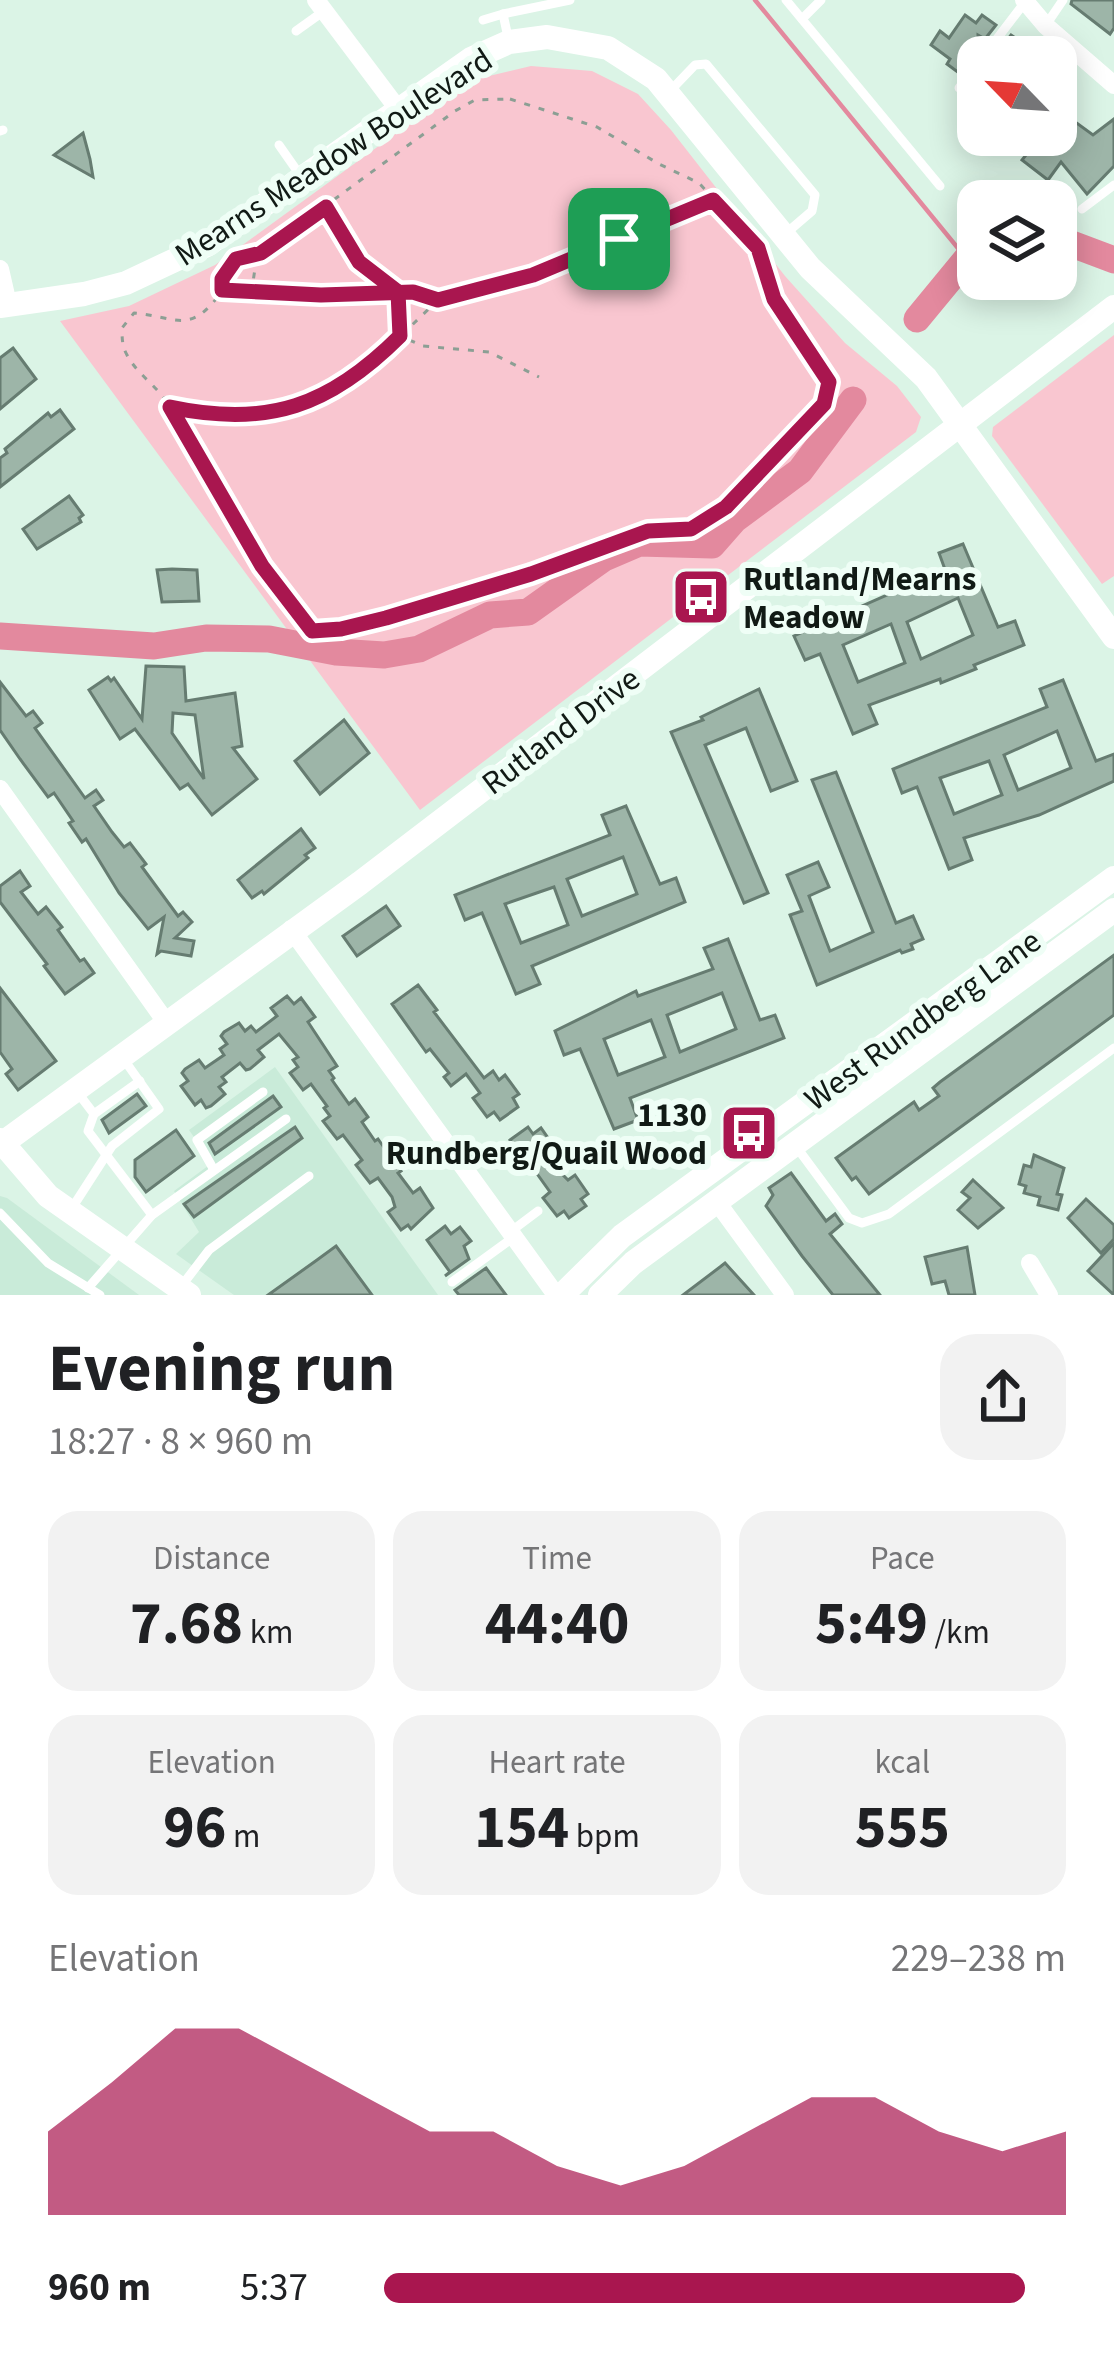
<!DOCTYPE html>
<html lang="en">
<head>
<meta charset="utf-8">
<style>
	:root { --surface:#fff; --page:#f2f2f2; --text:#202124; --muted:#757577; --accent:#a9164f }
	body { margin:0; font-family:"Source Sans 3",sans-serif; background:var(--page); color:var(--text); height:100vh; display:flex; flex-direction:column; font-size:45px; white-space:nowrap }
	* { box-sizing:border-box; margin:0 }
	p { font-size:39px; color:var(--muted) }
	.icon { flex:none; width:66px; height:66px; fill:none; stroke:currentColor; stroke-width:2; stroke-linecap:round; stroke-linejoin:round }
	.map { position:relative; height:1295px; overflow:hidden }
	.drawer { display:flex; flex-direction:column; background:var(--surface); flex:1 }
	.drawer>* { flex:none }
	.needle { width:78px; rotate:295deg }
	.tools { position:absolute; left:957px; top:36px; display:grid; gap:24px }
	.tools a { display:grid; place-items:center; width:120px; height:120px; border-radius:24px; background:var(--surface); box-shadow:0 6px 30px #0003; font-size:60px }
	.pin { position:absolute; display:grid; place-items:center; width:102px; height:102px; color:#fff; margin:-51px; border-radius:24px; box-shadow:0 6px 18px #0006 }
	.round { display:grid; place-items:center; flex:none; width:126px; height:126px; border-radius:36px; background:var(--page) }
	.head { display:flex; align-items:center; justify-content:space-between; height:204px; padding:0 48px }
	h1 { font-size:66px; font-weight:700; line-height:90px }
	.metrics { display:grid; grid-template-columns:repeat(3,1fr); gap:18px; height:204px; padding:12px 48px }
	.metrics div { display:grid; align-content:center; border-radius:30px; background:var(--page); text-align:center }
	.metrics b { font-size:60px; font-weight:700 }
	.metrics small { font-size:33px; font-weight:400 }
	.metrics p { font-size:33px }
	.chart { height:336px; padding:24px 48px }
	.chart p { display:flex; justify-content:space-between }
	.chart svg { width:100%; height:216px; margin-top:12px; fill:var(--accent); opacity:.7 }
	ul { padding:0 48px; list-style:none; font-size:39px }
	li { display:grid; grid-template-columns:192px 144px 1fr; align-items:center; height:90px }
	li i { height:30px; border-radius:15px; background:var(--accent) }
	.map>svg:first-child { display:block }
</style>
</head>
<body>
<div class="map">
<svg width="1114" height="1295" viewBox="0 0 1114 1295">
	<rect width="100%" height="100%" fill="#dbf4e6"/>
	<g fill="#c9ebd9">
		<polygon points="275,1067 438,1295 234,1295 176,1254 199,1232 174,1191 212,1163 189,1130"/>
		<polygon points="0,1196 7,1198 139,1295 0,1295"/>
	</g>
	<g fill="#f9c6d0">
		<polygon points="531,66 592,71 638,94 671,130 785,276 845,343 897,386 921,417 916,432 420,810 60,321 129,306 215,265 468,81"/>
		<polygon points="1114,335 1114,576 1102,584 992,436 993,427"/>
	</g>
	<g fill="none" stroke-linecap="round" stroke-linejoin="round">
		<polyline stroke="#e3899e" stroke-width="4.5" points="755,0 966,258"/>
		<g stroke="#e3899e" stroke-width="27">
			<polyline points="1056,238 1114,260"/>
			<polyline points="917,319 978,245"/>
			<polyline points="0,636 154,646 206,638 269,639 336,652 384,655 419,649 490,615 528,612 604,558 639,543 712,545 734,520 800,471 853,400"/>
		</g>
	</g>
	<g fill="#9db5a8" stroke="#667c71" stroke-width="3" fill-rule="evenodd">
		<polygon points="1072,0 1114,0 1114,28 1110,34 1071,4"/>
		<polygon points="965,15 976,23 982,15 996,25 985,39 978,35 978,49 959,73 947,64 950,59 931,45 940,31 949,38"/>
		<polygon points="1011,35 1043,57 1013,57 1000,49"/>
		<polygon points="1056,108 1093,135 1114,119 1114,166 1087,194 1061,162 1048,180 1022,160 1033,146 1039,150 1051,135 1056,135"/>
		<polygon points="83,133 90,159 93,177 54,155"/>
		<polygon points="13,348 36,379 0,409 0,358"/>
		<polygon points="60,410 74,429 0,487 0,458 7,453 5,449 48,413 51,417"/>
		<polygon points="69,496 83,515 79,518 81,522 37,549 23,529"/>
		<path d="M963,544L998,627L1015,621L1024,645L974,665L976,669L941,683L940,679L869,705L877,724L853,734L820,654L805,660L794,636L919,581L922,586L947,575L939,553ZM958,598L973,635L921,659L907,622ZM891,624L905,663L858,682L843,645Z"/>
		<polygon points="172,569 197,570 199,601 162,602 157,570"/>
		<path d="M146,666L184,667L186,701L235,693L242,746L233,748L257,779L212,815L188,784L180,789L135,729L120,739L89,690L108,677L111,681L114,678L142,719ZM173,713L195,715L204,779L172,733Z"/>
		<path d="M1063,680L1096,761L1114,754V781L1039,815L964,838L972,860L949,869L917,787L902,793L893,769L1047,707L1040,689ZM1057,731L1071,768L1018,790L1004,755ZM989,761L1002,795L954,814L940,778Z"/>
		<polygon points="0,682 26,716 33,711 42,723 35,728 85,798 96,790 103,800 94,806 112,832 124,847 130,843 146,864 142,867 178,916 183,912 192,922 175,938 194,941 191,956 161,951 157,954 164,917 148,929 119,893 86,839 82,842 69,823 73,821 54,793 48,797 20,759 0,730"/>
		<polygon points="759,689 797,781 771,791 746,728 705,745 768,893 744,903 671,732 703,720 701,717"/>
		<polygon points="344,720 369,753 320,794 295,761"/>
		<polygon points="836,772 896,923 913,916 923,939 911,944 913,949 902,953 900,950 817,985 790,915 802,911 787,875 818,862 829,887 809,896 830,951 873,932 812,780"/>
		<path d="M626,806L660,884L676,878L685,902L532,966L540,984L516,994L482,913L465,920L455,895L610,835L602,815ZM623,857L637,894L582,916L567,879ZM554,887L568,925L521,943L505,904Z"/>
		<polygon points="301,829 315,848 305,855 308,858 264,894 262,891 252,898 238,880"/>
		<polygon points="20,871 30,886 21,892 38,914 46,907 62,927 58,930 80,961 84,959 94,973 65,994 44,966 47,964 0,902 0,886"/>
		<polygon points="386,906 400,926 357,956 343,936"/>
		<path d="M728,939L760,1020L775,1015L784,1038L630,1098L638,1120L614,1129L580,1049L564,1055L555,1031L636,991L638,996L713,969L704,948ZM722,993L736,1029L680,1052L667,1015ZM651,1020L665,1057L618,1075L604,1039Z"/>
		<polygon points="1114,955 1114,1015 869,1194 856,1177 852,1180 836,1158 914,1102 919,1110 939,1096 933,1088 940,1082"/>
		<polygon points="418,985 437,1010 434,1012 484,1078 493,1071 499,1080 505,1075 519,1094 513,1098 518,1107 500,1120 494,1112 487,1117 473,1098 480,1093 466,1074 451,1086 444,1077 449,1073 430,1049 426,1052 392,1004"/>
		<polygon points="0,988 56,1061 18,1090 6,1074 12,1069 0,1052"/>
		<polygon points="287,996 294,1004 301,998 315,1017 308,1022 337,1066 329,1071 334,1078 332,1080 349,1104 355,1099 368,1117 362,1122 375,1141 378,1139 383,1146 391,1140 403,1158 396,1164 401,1171 398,1173 413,1193 420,1188 433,1208 411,1229 408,1225 401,1230 388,1212 395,1207 392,1197 378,1178 370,1183 356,1165 362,1160 343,1135 337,1139 323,1121 330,1116 324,1108 327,1106 311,1084 303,1090 290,1073 298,1067 293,1060 298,1057 279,1034 258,1050 264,1057 250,1069 246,1070 240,1063 222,1077 226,1082 219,1087 225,1094 211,1106 206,1108 201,1100 195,1105 181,1086 188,1081 182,1073 185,1069 199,1060 205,1068 224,1055 220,1049 227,1044 221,1036 224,1032 239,1023 245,1031 251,1026 256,1032 277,1016 271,1008"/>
		<polygon points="137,1094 146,1106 109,1133 102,1120"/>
		<polygon points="273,1096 281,1107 215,1154 209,1143"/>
		<polygon points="295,1127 302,1138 194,1217 184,1204"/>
		<polygon points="528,1127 533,1134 541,1128 553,1145 545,1150 561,1173 568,1180 575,1175 588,1194 581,1199 586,1206 569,1218 564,1211 557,1216 543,1198 550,1192 535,1171 528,1165 520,1171 507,1153 515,1147 510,1140"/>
		<polygon points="176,1130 194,1156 146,1192 135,1177 135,1160"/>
		<polygon points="1034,1155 1064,1168 1057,1194 1062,1195 1058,1210 1038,1205 1040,1197 1024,1193 1026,1186 1019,1184 1024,1165 1031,1167"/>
		<polygon points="791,1173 826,1221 835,1214 842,1224 830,1234 880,1295 833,1295 802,1256 766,1206 773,1195 769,1188"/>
		<polygon points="973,1180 1003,1208 978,1228 958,1210 970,1198 962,1192"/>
		<polygon points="1086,1199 1114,1225 1114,1239 1101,1253 1068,1218"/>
		<polygon points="445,1226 451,1234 460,1227 471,1241 464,1246 469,1259 445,1276 450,1272 427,1240"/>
		<polygon points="1114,1243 1114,1295 1088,1271"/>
		<polygon points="336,1246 372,1295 268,1295 317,1260"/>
		<polygon points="967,1247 975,1295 949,1295 945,1281 932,1284 925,1257"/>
		<polygon points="725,1263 754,1295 683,1295 720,1267"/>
		<polygon points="486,1268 506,1295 459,1295 455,1290"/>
	</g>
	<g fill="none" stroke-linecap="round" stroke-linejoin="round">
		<g stroke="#8c9f94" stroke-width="3" stroke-dasharray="6 9" stroke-linecap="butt">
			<path d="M510,99L597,127L659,164L699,183L758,248L774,299L829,382C830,412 723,516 694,527C674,535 651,529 630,536C598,547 567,562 535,573C509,582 481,585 455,594C407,611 362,628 312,631C253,564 214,480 168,404C157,386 137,374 127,355C122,346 122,338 122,328L134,313C178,317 190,336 222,291C221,264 239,258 261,253L455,111L475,100Z"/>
			<polyline points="328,208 359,262 397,292 400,336 423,346 489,352 539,377"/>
			<polyline points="225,290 321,295 413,292 436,299"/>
			<polyline points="245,290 253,282 257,255"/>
			<polyline points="171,408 208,414 264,411 321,398 385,351 438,300 533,275 711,201"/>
		</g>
		<g stroke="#fff" stroke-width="9">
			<polyline points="786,0 940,186"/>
			<polyline points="802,19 821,0"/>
			<polyline points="483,20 503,14"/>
			<polyline points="1046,25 1063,0"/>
			<polyline points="296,31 324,11"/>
			<polyline points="509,42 503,14 570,0"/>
			<polyline points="983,57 1025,2"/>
			<polyline points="959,88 978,63"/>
			<polyline points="671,90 695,65 706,64 815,195 812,211 784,235"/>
			<polyline points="0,131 3,130"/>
			<polyline points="279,145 300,175"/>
			<polyline points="1082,209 1114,185"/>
			<polyline points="78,1093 94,1114 88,1131 152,1215"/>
			<polyline points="94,1114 140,1081"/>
			<polyline points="795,1145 849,1218 862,1223 889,1214 1114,1048"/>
			<polyline points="214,1170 197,1140 263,1092"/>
			<polyline points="72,1208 112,1146 159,1109 125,1061"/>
			<polyline points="0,1213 48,1263 100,1295"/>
			<polyline points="510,1232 538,1211"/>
			<polyline points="452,1282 514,1237"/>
			<polyline points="183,1284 209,1250 309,1176"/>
			<polyline points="88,1288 152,1215 286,1119"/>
		</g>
		<g stroke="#fff" stroke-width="18">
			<polyline points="316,0 398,109"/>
			<polyline points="1024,0 1046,26 1114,85"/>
			<polyline points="0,269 8,304"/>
			<polyline points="0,789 166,1022"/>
			<polyline points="291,929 556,1295"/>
			<polyline points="717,1202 785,1295"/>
			<polyline points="1030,1263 1049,1295"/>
		</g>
		<g stroke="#fff" stroke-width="24">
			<polyline points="0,306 84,294 126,283 207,245 471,59 509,42 547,37 608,48 656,79 810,268 926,378 1114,637"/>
			<polyline points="0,1140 48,1196 189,1295"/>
			<polyline points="0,1145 360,883 1114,307"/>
			<polyline points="562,1295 622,1236 1114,878"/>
			<polyline points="600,1295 633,1263 1114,910"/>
		</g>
	</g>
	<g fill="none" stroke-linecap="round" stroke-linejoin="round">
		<defs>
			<path id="route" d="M619,239L533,275L438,300L413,292L321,295L222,290V279L236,259L261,253L326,207L359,262L398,292L400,336C330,406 268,428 170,407L262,566L312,631L341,629L386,618L531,574L648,531L691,529L726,507L824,404L829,382L774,299L758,248L713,200L619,239"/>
		</defs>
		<use href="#route" stroke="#fff" stroke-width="24"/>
		<use href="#route" stroke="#a9164f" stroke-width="15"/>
	</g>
	<defs>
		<symbol id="bus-square" viewBox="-11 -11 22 22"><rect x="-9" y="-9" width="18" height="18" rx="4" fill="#a9164f" stroke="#effef6"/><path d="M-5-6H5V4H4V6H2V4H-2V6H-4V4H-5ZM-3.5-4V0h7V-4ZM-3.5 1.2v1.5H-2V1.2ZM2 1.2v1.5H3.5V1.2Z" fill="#fff"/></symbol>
	</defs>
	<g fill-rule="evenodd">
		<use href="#bus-square" x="668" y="564" width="66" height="66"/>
		<use href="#bus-square" x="716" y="1100" width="66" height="66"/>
	</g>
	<g text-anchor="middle" stroke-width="12" stroke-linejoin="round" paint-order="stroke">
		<g font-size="33" fill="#111a15" stroke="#effef6">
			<text transform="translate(333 156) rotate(-33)" y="12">Mearns Meadow Boulevard</text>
			<text transform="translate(560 730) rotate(-37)" y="12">Rutland Drive</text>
			<text transform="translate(922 1019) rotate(-36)" y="12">West Rundberg Lane</text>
		</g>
		<g font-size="33" font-weight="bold" fill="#111a15" stroke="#effef6" text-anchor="start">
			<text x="743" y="590">Rutland/Mearns<tspan x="743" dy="38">Meadow</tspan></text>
			<text x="707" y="1126" text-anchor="end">1130<tspan x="707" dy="38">Rundberg/Quail Wood</tspan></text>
		</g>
	</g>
</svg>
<div class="tools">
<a><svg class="needle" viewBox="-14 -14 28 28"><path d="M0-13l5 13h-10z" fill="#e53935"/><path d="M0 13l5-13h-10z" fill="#757577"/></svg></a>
<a><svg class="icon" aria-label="layers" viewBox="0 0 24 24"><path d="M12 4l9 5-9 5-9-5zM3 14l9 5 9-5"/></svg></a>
</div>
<div class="pin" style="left:619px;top:239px;background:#1e9e55"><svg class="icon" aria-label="arrive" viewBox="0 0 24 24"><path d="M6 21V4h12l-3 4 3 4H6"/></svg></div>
</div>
<section class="drawer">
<div class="head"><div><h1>Evening run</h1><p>18:27 · 8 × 960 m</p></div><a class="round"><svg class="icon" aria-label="share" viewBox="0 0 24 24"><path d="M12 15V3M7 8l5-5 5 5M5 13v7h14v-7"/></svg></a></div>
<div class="metrics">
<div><p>Distance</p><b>7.68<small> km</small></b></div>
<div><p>Time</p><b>44:40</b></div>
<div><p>Pace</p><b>5:49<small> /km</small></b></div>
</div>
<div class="metrics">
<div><p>Elevation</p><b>96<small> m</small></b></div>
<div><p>Heart rate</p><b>154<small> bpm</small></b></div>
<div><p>kcal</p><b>555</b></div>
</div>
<div class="chart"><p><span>Elevation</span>229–238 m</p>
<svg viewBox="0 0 160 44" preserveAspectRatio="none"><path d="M0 44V27L10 17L20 6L30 6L40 13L50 20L60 27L70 27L80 34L90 38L100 34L110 27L120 20L130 20L140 27L150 31L160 27V44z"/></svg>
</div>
<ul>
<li><b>960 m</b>5:37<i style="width:94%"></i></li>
</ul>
</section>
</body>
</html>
